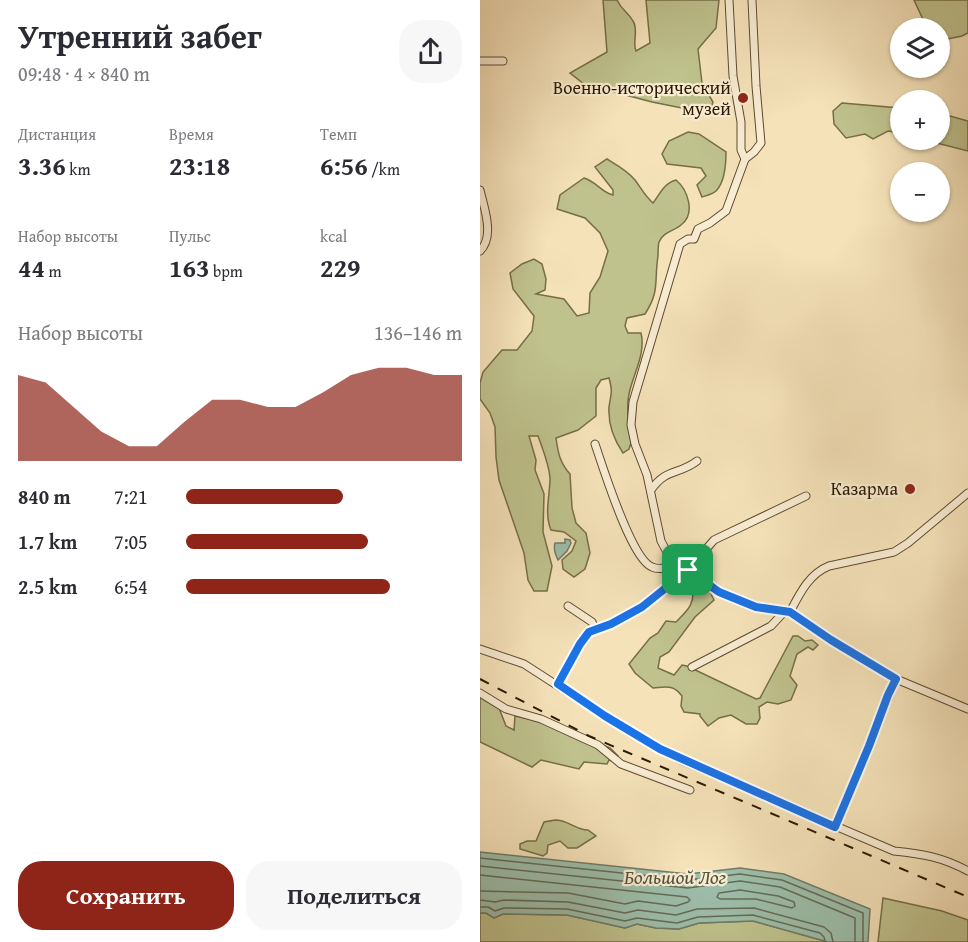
<!DOCTYPE html>
<html lang="ru">
<head>
<meta charset="utf-8">
<style>
	:root { --surface:#fff; --page:#f7f7f7; --text:#2b2b33; --muted:#7c7c81; --accent:#8f2418 }
	body { margin:0; font-family:"Gentium Book Plus",serif; background:var(--page); color:var(--text); height:100vh; display:flex; flex-direction:column; font-size:22px; white-space:nowrap }
	* { box-sizing:border-box; margin:0 }
	p { font-size:20px; color:var(--muted) }
	.icon { flex:none; width:33px; height:33px; fill:none; stroke:currentColor; stroke-width:2; stroke-linecap:round; stroke-linejoin:round }
	.map { position:relative; flex:1; overflow:hidden }
	.panel { display:flex; flex-direction:column; background:var(--surface); width:480px }
	.panel>* { flex:none }
	.fabs { position:absolute; left:410px; top:18px; display:grid; gap:12px }
	.fabs a { display:grid; place-items:center; width:60px; height:60px; border-radius:50%; background:var(--surface); box-shadow:0 2px 4px #0004; font-size:30px }
	.pin { position:absolute; display:grid; place-items:center; width:51px; height:51px; color:#fff; margin:-26px; border-radius:12px; box-shadow:0 3px 9px #0006 }
	.round { display:grid; place-items:center; flex:none; width:63px; height:63px; border-radius:24px; background:var(--page) }
	.head { display:flex; align-items:center; justify-content:space-between; height:102px; padding:0 18px }
	h1 { font-size:33px; font-weight:700; line-height:45px }
	.figures { display:grid; grid-template-columns:repeat(3,1fr); gap:9px; height:102px; padding:6px 18px }
	.figures div { display:grid; align-content:center }
	.figures b { font-size:26px; font-weight:700 }
	.figures small { font-size:16px; font-weight:400 }
	.figures p { font-size:16px }
	.chart { height:168px; padding:12px 18px }
	.chart p { display:flex; justify-content:space-between }
	.chart svg { width:100%; height:108px; margin-top:6px; fill:var(--accent); opacity:.7 }
	.cta { display:flex; gap:12px; margin-top:auto; padding:12px 18px }
	.cta a { flex:1; height:69px; border-radius:24px; background:var(--accent); color:#fff; font-size:24px; font-weight:700; line-height:69px; text-align:center }
	.cta a+a { background:var(--page); color:var(--text) }
	ul { padding:0 18px; list-style:none; font-size:20px }
	li { display:grid; grid-template-columns:96px 72px 1fr; align-items:center; height:45px }
	li i { height:15px; border-radius:8px; background:var(--accent) }
	main { display:flex; flex:1; min-height:0 }
	.map>svg:first-child { display:block }
</style>
</head>
<body>
<main>
<section class="panel">
<div class="head"><div><h1>Утренний забег</h1><p>09:48 · 4 × 840 m</p></div><a class="round"><svg class="icon" aria-label="share" viewBox="0 0 24 24"><path d="M12 15V3M7 8l5-5 5 5M5 13v7h14v-7"/></svg></a></div>
<div class="figures">
<div><p>Дистанция</p><b>3.36<small> km</small></b></div>
<div><p>Время</p><b>23:18</b></div>
<div><p>Темп</p><b>6:56<small> /km</small></b></div>
</div>
<div class="figures">
<div><p>Набор высоты</p><b>44<small> m</small></b></div>
<div><p>Пульс</p><b>163<small> bpm</small></b></div>
<div><p>kcal</p><b>229</b></div>
</div>
<div class="chart"><p><span>Набор высоты</span>136–146 m</p>
<svg viewBox="0 0 160 44" preserveAspectRatio="none"><path d="M0 44V9L10 12L20 22L30 32L40 38L50 38L60 28L70 19L80 19L90 22L100 22L110 16L120 9L130 6L140 6L150 9L160 9V44z"/></svg>
</div>
<ul>
<li><b>840 m</b>7:21<i style="width:57%"></i></li>
<li><b>1.7 km</b>7:05<i style="width:66%"></i></li>
<li><b>2.5 km</b>6:54<i style="width:74%"></i></li>
</ul>
<div class="cta"><a>Сохранить</a><a>Поделиться</a></div>
</section>
<div class="map">
<svg width="488" height="942" viewBox="0 0 488 942">
	<rect width="100%" height="100%" fill="#f5e2b9"/>
	<filter id="stains"><feTurbulence type="fractalNoise" baseFrequency=".00333" numOctaves="4"/><feColorMatrix values="0 0 0 0 .2 0 0 0 0 .09 0 0 0 0 .02 0 0 0 .5 -.17"/></filter>
	<radialGradient id="worn" r=".72"><stop offset=".6" stop-color="#630" stop-opacity="0"/><stop offset="1" stop-color="#630" stop-opacity=".3"/></radialGradient>
	<g fill="#bfc28d" stroke="#766e47" stroke-width="1.5">
		<path d="M123,0H137C142,11 148,12 153,21C159,30 152,42 156,51L170,43L166,0H239L236,28L218,49L222,83L233,102L231,108H202L172,102L104,84L90,73L127,52Z"/>
		<polygon points="434,0 488,0 488,33 482,36 463,40 459,37 459,28 449,28 446,26"/>
		<polygon points="362,103 420,108 420,133 408,131 393,139 385,134 366,138 354,124 353,111"/>
		<polygon points="459,113 488,121 488,151 445,140 459,140"/>
		<path d="M208,132L219,134L246,152C246,164 245,182 236,191C233,194 225,196 222,197L217,185L226,176L221,168L187,164L182,154L189,141Z"/>
		<path d="M127,159C137,165 148,171 155,180C161,188 165,196 173,203C180,194 184,183 196,180C208,190 216,214 201,225C194,231 183,232 179,242C178,246 178,252 178,256C174,282 180,291 165,314L147,318L145,326L148,333H161C166,354 153,374 149,394C146,409 149,427 151,443L149,449L143,453C134,440 128,423 129,407C131,393 133,393 129,378L121,380L116,388V416L98,430L76,438C78,453 80,463 90,474L92,508L96,523L106,533L110,553L105,569L94,577L83,569L82,560L92,551L96,541L84,532L71,530C64,513 70,496 70,478C69,464 63,450 58,436H49L56,460L55,470L64,494L63,532L72,566L67,591H54L48,580L44,553L19,480L16,457L15,427L10,413L0,399V383L3,372L22,350H37L52,331L54,316L33,289L30,273L42,264L54,259L62,264L66,279L65,290L56,294L84,299L97,316L109,313L110,293L120,277L128,251L120,233L105,218L77,209L80,195L104,178C117,182 121,192 133,195V190L115,167Z"/>
		<path d="M218,583L230,592L234,600L215,617L189,652L180,657L178,668L194,675L202,665L207,666L276,699L280,698L313,636H318L325,641L332,640L338,645L333,650L328,647L317,654L310,676L317,685L311,700L298,704L287,702L279,707L280,718L277,724H266L251,715L239,718L228,726L220,716V714L204,712L201,706L202,696C193,684 186,687 173,688L155,673L149,664L170,638L178,633L186,621L196,622C208,610 216,603 212,585Z"/>
		<polygon points="0,693 17,703 26,726 34,730 35,716 65,722 130,748 138,756 135,762 129,760 127,764 104,762 99,769 61,760 52,767 0,742"/>
		<path d="M75,820C89,820 95,830 108,830L116,836L97,848H88L80,841L68,845L67,853L63,856L40,849V844L47,841H56L64,822Z"/>
		<polygon points="403,898 462,911 488,920 488,942 398,942"/>
		<polygon points="0,913 6,913 14,918 23,914 87,915 145,928 157,924 176,928 199,929 219,923 273,921 348,942 0,942"/>
	</g>
	<g fill="#9dbeab" stroke="#707c67" stroke-width="1.5">
		<path d="M85,539L90,540L91,543L87,551L78,560C75,554 73,549 75,543H85Z"/>
		<polygon points="0,852 208,874 260,868 304,874 390,909 388,942 348,942 273,921 219,923 199,929 176,928 157,924 145,928 87,915 23,914 14,918 6,913 0,913"/>
	</g>
	<g fill="none" stroke-linecap="round" stroke-linejoin="round">
		<g stroke="#646c56" stroke-width="1.5">
			<polyline points="0,858 208,880 260,874 302,880 383,913 383,942"/>
			<polyline points="0,866 208,888 260,881 300,887 375,918 375,942"/>
			<polyline points="0,875 207,897 210,900 208,902 196,906 158,901 145,904 88,893 0,891"/>
			<polygon points="260,890 298,896 314,902 315,906 312,908 276,899 240,899 237,897 239,893"/>
			<polyline points="0,900 15,902 24,900 88,902 145,913 158,910 196,915 217,909 274,908 344,927 351,933 353,942"/>
			<polyline points="0,907 8,907 15,911 24,908 87,909 145,921 157,918 197,923 218,917 273,915 340,933 344,937 345,942"/>
		</g>
		<defs>
			<g id="street">
				<polyline points="249,0 253,76 261,122 261,150 265,159 274,152 281,143 276,86 272,0"/>
				<polyline points="0,61 23,61"/>
				<polyline points="265,159 246,211 230,223 218,229 214,239 208,239 200,244 153,402 151,425 155,444 167,475 181,541 189,556 239,592 276,607 310,612 351,640 416,679 488,709"/>
				<path d="M0,190C4,208 15,236 0,251"/>
				<path d="M115,444C123,467 151,559 172,567C180,571 192,566 200,565"/>
				<path d="M171,490C186,468 199,475 217,461"/>
				<polyline points="88,606 112,622 116,630"/>
				<path d="M310,612C320,593 329,574 349,566L414,552L428,543L488,493"/>
				<path d="M0,649L44,664L151,733L201,760L414,851C443,854 462,857 488,871"/>
				<polyline points="212,667 291,626 304,612"/>
				<polyline points="78,684 100,643 109,632 131,624 162,607 208,570 234,540 326,496"/>
				<polyline points="0,693 26,709 61,719 118,745 141,764 210,790"/>
				<polyline points="355,827 416,679"/>
			</g>
		</defs>
		<use href="#street" stroke="#5e4b2f" stroke-width="9"/>
		<use href="#street" stroke="#f8ecd2" stroke-width="7"/>
		<polyline stroke="#2c1901" stroke-width="2" stroke-dasharray="10 10" stroke-linecap="butt" points="0,679 109,736 488,897"/>
	</g>
	<g fill="none" stroke-linecap="round" stroke-linejoin="round">
		<defs>
			<polygon id="route" points="208,570 239,592 276,607 310,612 351,640 416,679 408,695 389,746 355,827 180,749 125,716 78,684 100,644 109,632 131,624 162,607"/>
		</defs>
		<use href="#route" stroke="#fff" stroke-width="12"/>
		<use href="#route" stroke="#1a73e8" stroke-width="8"/>
	</g>
	<g fill="#8f2418" stroke="#f8ecd2" stroke-width="2">
		<circle cx="263" cy="98" r="6"/>
		<circle cx="430" cy="489" r="6"/>
	</g>
	<g text-anchor="middle" stroke-width="4.5" stroke-linejoin="round" paint-order="stroke">
		<g font-size="18" fill="#2c1901" stroke="#f8ecd2" text-anchor="end">
			<text x="251" y="94">Военно-исторический<tspan x="251" dy="21">музей</tspan></text>
			<text x="418" y="495">Казарма</text>
		</g>
		<g font-size="20" font-style="italic" fill="#54533c" stroke="#f8ecd2">
			<text x="195" y="884">Большой Лог</text>
		</g>
	</g>
	<rect width="100%" height="100%" filter="url(#stains)"/>
	<rect width="100%" height="100%" fill="url(#worn)"/>
</svg>
<div class="fabs">
<a><svg class="icon" aria-label="layers" viewBox="0 0 24 24"><path d="M12 4l9 5-9 5-9-5zM3 14l9 5 9-5"/></svg></a>
<a>+</a>
<a>−</a>
</div>
<div class="pin" style="left:208px;top:570px;background:#1e9e55"><svg class="icon" aria-label="arrive" viewBox="0 0 24 24"><path d="M6 21V4h12l-3 4 3 4H6"/></svg></div>
</div>
</main>
</body>
</html>
